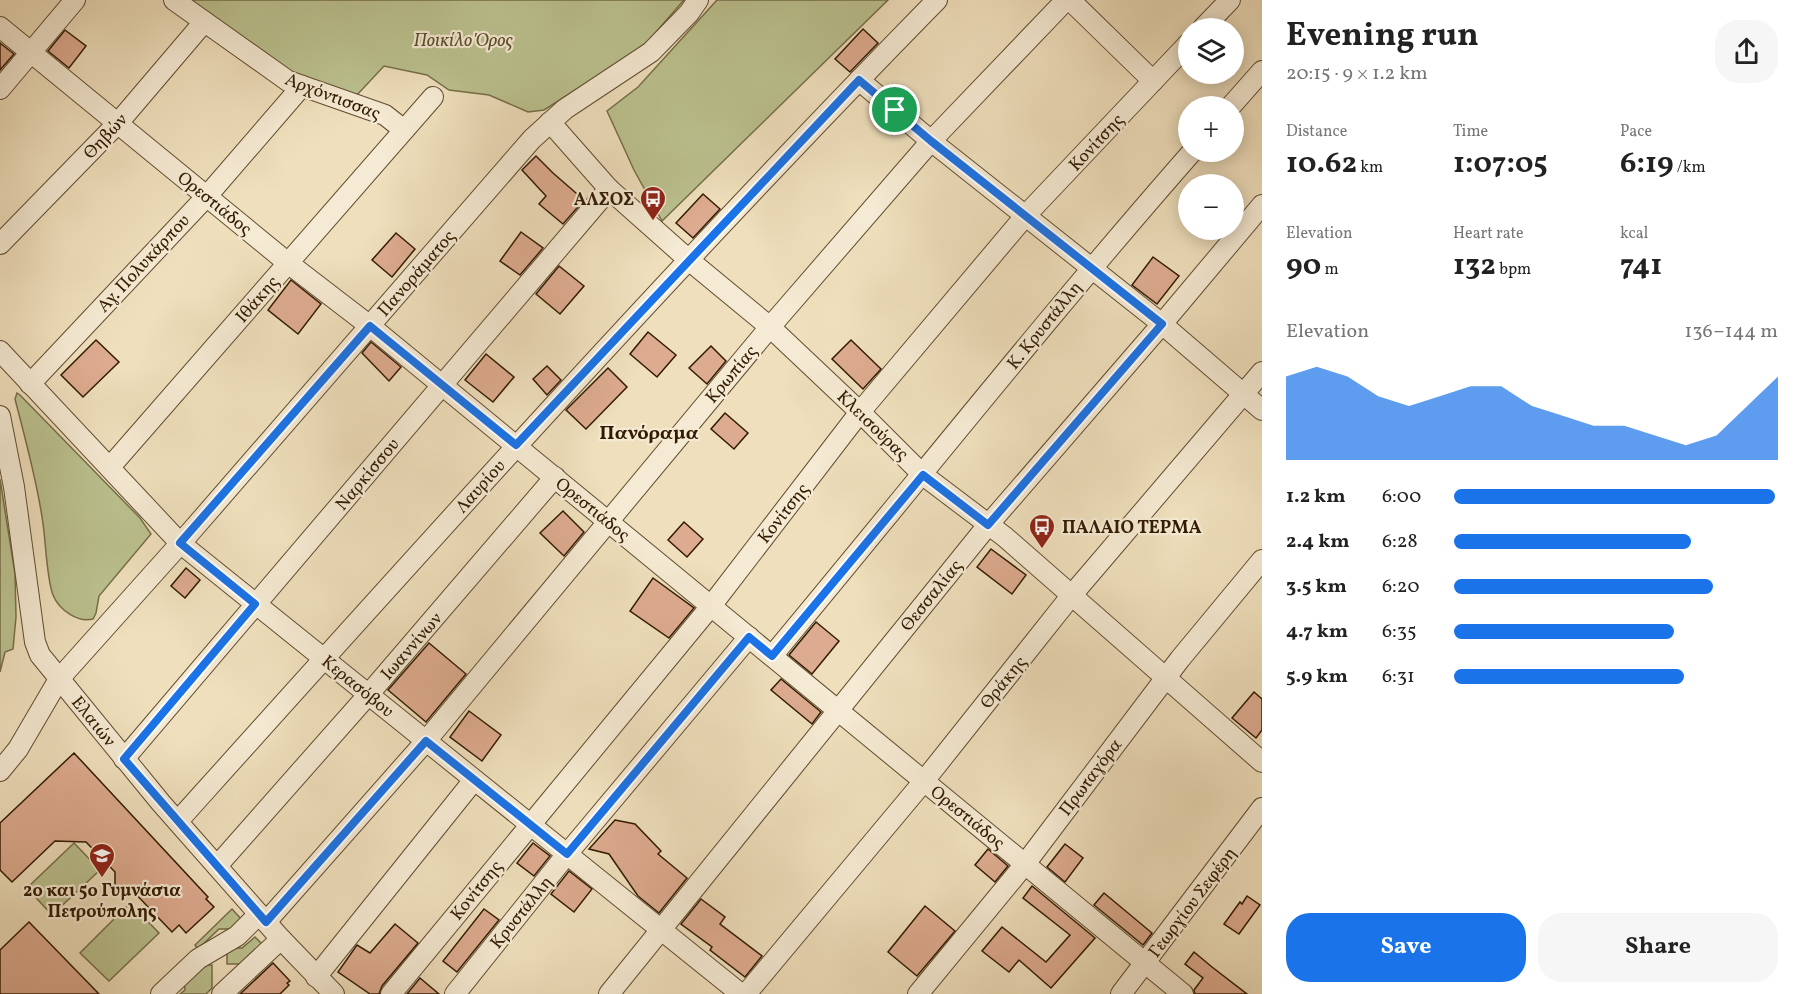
<!DOCTYPE html>
<html lang="en">
<head>
<meta charset="utf-8">
<style>
	:root { --surface:#fff; --page:#f6f6f6; --text:#222; --muted:#767676; --accent:#1a73e8 }
	body { margin:0; font-family:Vollkorn,serif; background:var(--page); color:var(--text); height:100vh; display:flex; flex-direction:column; font-size:22px; white-space:nowrap }
	* { box-sizing:border-box; margin:0 }
	p { font-size:20px; color:var(--muted) }
	.icon { flex:none; width:33px; height:33px; fill:none; stroke:currentColor; stroke-width:2; stroke-linecap:round; stroke-linejoin:round }
	.map { position:relative; flex:1; overflow:hidden }
	.side { display:flex; flex-direction:column; background:var(--surface); width:540px }
	.side>* { flex:none }
	.fabs { position:absolute; left:1178px; top:18px; display:grid; gap:12px }
	.fabs a { display:grid; place-items:center; width:66px; height:66px; border-radius:50%; background:var(--surface); box-shadow:0 3px 15px #0003; font-size:30px }
	.pin { position:absolute; display:grid; place-items:center; width:51px; height:51px; color:#fff; margin:-26px; border:3px solid #fff; border-radius:50%; box-shadow:0 2px 6px #0007 }
	.round { display:grid; place-items:center; flex:none; width:63px; height:63px; border-radius:24px; background:var(--page) }
	.overview { display:flex; align-items:center; justify-content:space-between; height:102px; padding:0 24px }
	h1 { font-size:33px; font-weight:700; line-height:45px }
	.stats { display:grid; grid-template-columns:repeat(3,1fr); gap:9px; height:102px; padding:6px 24px }
	.stats div { display:grid; align-content:center }
	.stats b { font-size:30px; font-weight:700 }
	.stats small { font-size:16px; font-weight:400 }
	.stats p { font-size:16px }
	.chart { height:168px; padding:12px 24px }
	.chart p { display:flex; justify-content:space-between }
	.chart svg { width:100%; height:108px; margin-top:6px; fill:var(--accent); opacity:.7 }
	.primary-button { display:flex; gap:12px; margin-top:auto; padding:12px 24px }
	.primary-button a { flex:1; height:69px; border-radius:24px; background:var(--accent); color:#fff; font-size:24px; font-weight:700; line-height:69px; text-align:center }
	.primary-button a+a { background:var(--page); color:var(--text) }
	ul { padding:0 24px; list-style:none; font-size:20px }
	li { display:grid; grid-template-columns:96px 72px 1fr; align-items:center; height:45px }
	li i { height:15px; border-radius:8px; background:var(--accent) }
	main { display:flex; flex:1; min-height:0 }
	.map>svg:first-child { display:block }
</style>
</head>
<body>
<main>
<div class="map">
<svg width="1262" height="994" viewBox="0 0 1262 994">
	<rect width="100%" height="100%" fill="#efdfbc"/>
	<filter id="stains"><feTurbulence type="fractalNoise" baseFrequency=".00333" numOctaves="4"/><feColorMatrix values="0 0 0 0 .2 0 0 0 0 .09 0 0 0 0 .02 0 0 0 .5 -.17"/></filter>
	<radialGradient id="worn" r=".72"><stop offset=".6" stop-color="#630" stop-opacity="0"/><stop offset="1" stop-color="#630" stop-opacity=".3"/></radialGradient>
	<g fill="#bbc18f" stroke="#766e48" stroke-width="1.5">
		<polygon points="186,0 684,0 642,48 544,110 528,112 489,95 449,90 427,75 384,66 357,95 287,74"/>
		<polygon points="717,0 888,0 662,221 634,170 607,111 638,87"/>
		<path d="M17,393L20,395L140,518L151,534L99,596L96,613L93,619C78,623 59,610 53,595C46,577 46,538 42,517C36,477 25,438 15,399Z"/>
		<polygon points="0,479 15,574 16,617 13,649 5,652 0,672"/>
		<polygon points="74,843 100,870 52,915 27,888"/>
		<polygon points="130,903 159,933 109,981 80,953"/>
		<polygon points="232,909 243,921 235,929 219,929 198,949 195,945"/>
		<polygon points="255,937 266,948 248,964 227,964 227,948 242,948"/>
		<polygon points="202,965 212,965 212,988 206,994 180,994 185,990 184,981"/>
	</g>
	<g fill="#ddab8f" stroke="#321b02" stroke-width="1.5">
		<polygon points="863,29 878,43 850,72 835,59"/>
		<polygon points="65,30 86,46 69,68 48,51"/>
		<polygon points="0,43 14,54 0,70"/>
		<polygon points="536,156 553,173 584,200 563,224 539,204 546,196 522,170"/>
		<polygon points="703,194 720,209 693,238 676,223"/>
		<polygon points="521,232 543,248 520,275 500,261"/>
		<polygon points="396,233 415,249 392,277 372,260"/>
		<polygon points="1153,257 1179,276 1157,304 1132,285"/>
		<polygon points="559,266 584,286 560,314 536,294"/>
		<polygon points="291,280 321,304 298,334 268,310"/>
		<polygon points="648,332 676,355 657,377 630,354"/>
		<polygon points="96,340 119,362 83,397 61,375"/>
		<polygon points="851,340 881,369 863,389 832,359"/>
		<polygon points="371,342 401,367 389,381 362,353"/>
		<polygon points="711,346 726,361 707,384 689,368"/>
		<polygon points="486,354 514,377 493,402 465,380"/>
		<polygon points="547,366 561,380 547,395 533,379"/>
		<polygon points="608,368 627,387 586,429 566,410"/>
		<polygon points="725,413 748,433 734,449 711,429"/>
		<polygon points="563,511 584,532 564,556 540,533"/>
		<polygon points="684,522 703,539 687,557 668,540"/>
		<polygon points="991,549 1026,575 1012,594 977,567"/>
		<polygon points="186,568 200,580 185,598 171,586"/>
		<polygon points="653,578 694,608 669,638 630,611"/>
		<polygon points="816,622 839,641 812,674 789,655"/>
		<polygon points="429,643 466,674 426,722 388,690"/>
		<polygon points="781,679 821,712 812,724 771,690"/>
		<polygon points="1254,692 1262,699 1262,730 1256,738 1232,718"/>
		<polygon points="469,711 501,735 482,761 450,737"/>
		<polygon points="74,753 208,897 206,899 214,907 186,933 179,925 172,932 129,887 115,889 115,872 86,842 55,841 12,882 0,870 0,823"/>
		<polygon points="615,820 635,824 661,851 658,854 687,878 659,913 638,896 609,854 589,849"/>
		<polygon points="533,843 550,856 534,876 517,863"/>
		<polygon points="1065,844 1083,858 1065,882 1047,867"/>
		<polygon points="988,849 1008,866 995,882 975,865"/>
		<polygon points="569,871 592,889 574,912 551,894"/>
		<polygon points="1032,886 1095,938 1051,988 1019,960 1009,972 982,951 1002,927 1046,962 1070,935 1023,898"/>
		<polygon points="1104,893 1152,933 1143,945 1094,905"/>
		<polygon points="1247,896 1260,905 1239,934 1224,924 1240,902 1242,904"/>
		<polygon points="701,899 725,917 720,924 762,956 745,977 710,950 712,947 681,924"/>
		<polygon points="925,906 955,931 917,976 888,952"/>
		<polygon points="484,909 499,920 457,972 443,961"/>
		<polygon points="29,922 65,959 99,994 0,994 0,950"/>
		<polygon points="395,924 418,943 382,986 379,994 370,994 338,972 357,945 370,953"/>
		<polygon points="1194,952 1212,967 1247,994 1195,994 1194,990 1203,978 1185,964"/>
		<polygon points="273,963 290,981 287,983 289,985 280,994 240,994"/>
		<polygon points="420,978 439,994 407,994"/>
	</g>
	<g fill="none" stroke-linecap="round" stroke-linejoin="round">
		<defs>
			<g id="minor">
				<polyline points="174,0 288,81 385,115 404,130"/>
				<polyline points="1070,0 1153,81"/>
				<polyline points="0,27 288,263 370,326 1183,994"/>
				<polyline points="1203,28 1230,0"/>
				<polyline points="859,80 931,141 1162,324 1262,410"/>
				<polyline points="0,89 75,0"/>
				<polyline points="1231,106 1262,71"/>
				<polyline points="550,122 609,189 690,261 770,327 860,412 923,475 1005,537 1262,762"/>
				<polyline points="0,244 118,123 204,22"/>
				<polyline points="0,351 180,543 741,994"/>
				<polyline points="30,384 207,196 302,86"/>
				<polyline points="0,416 14,487 35,642 40,655 161,803 281,939 334,994"/>
				<polyline points="110,467 433,97"/>
				<path d="M772,656C912,488 1048,316 1192,152"/>
				<polyline points="124,759 609,189"/>
				<polyline points="0,771 18,749 59,679 187,536 532,139 565,109 651,52 689,13 698,0"/>
				<path d="M178,821C427,544 676,266 937,0"/>
				<polyline points="217,866 368,695 555,477"/>
				<polyline points="266,922 426,741 770,327 931,141 1066,0"/>
				<polyline points="316,977 474,780"/>
				<polyline points="161,994 198,959 237,936 259,914"/>
				<polyline points="222,994 281,939"/>
				<polyline points="391,994 711,606 860,412 1026,215 1188,44"/>
				<polyline points="455,994 567,854 749,637"/>
				<polyline points="609,994 988,525 1162,324 1262,205"/>
				<polyline points="746,994 924,781 1071,596 1262,372"/>
				<polyline points="918,994 1025,864 1180,659 1262,560"/>
				<polyline points="1121,994 1262,808"/>
			</g>
		</defs>
		<use href="#minor" stroke="#614c30" stroke-width="22"/>
		<use href="#minor" stroke="#f5ead3" stroke-width="20"/>
	</g>
	<g fill="none" stroke-linecap="round" stroke-linejoin="round">
		<defs>
			<polygon id="route" points="859,80 931,141 1162,324 988,525 923,475 772,656 749,637 567,854 426,741 266,922 124,759 255,604 180,543 370,326 516,445"/>
		</defs>
		<use href="#route" stroke="#fff" stroke-width="12"/>
		<use href="#route" stroke="#1a73e8" stroke-width="8"/>
	</g>
	<defs>
		<symbol id="bus-pin" viewBox="-11 -11 22 30"><path d="M0 17L-7.5 6A9.5 9.5 0 1 1 7.5 6Z" fill="#8f2418" stroke="#f5ead3"/><path d="M-5-6H5V4H4V6H2V4H-2V6H-4V4H-5ZM-3.5-4V0h7V-4ZM-3.5 1.2v1.5H-2V1.2ZM2 1.2v1.5H3.5V1.2Z" fill="#fff"/></symbol>
		<symbol id="school-pin" viewBox="-11 -11 22 30"><path d="M0 17L-7.5 6A9.5 9.5 0 1 1 7.5 6Z" fill="#8f2418" stroke="#f5ead3"/><path d="M0-5L7-2L0 1L-7-2ZM-4 1L0 2.5L4 1V4Q0 6-4 4Z" fill="#fff"/></symbol>
	</defs>
	<g fill-rule="evenodd">
		<use href="#bus-pin" x="638" y="184" width="30" height="40"/>
		<use href="#bus-pin" x="1027" y="512" width="30" height="40"/>
		<use href="#school-pin" x="87" y="841" width="30" height="40"/>
	</g>
	<g text-anchor="middle" stroke-width="4.5" stroke-linejoin="round" paint-order="stroke">
		<g font-size="18" font-style="italic" fill="#5b4d2c" stroke="#f5ead3">
			<text x="463" y="46">Ποικίλο Όρος</text>
		</g>
		<g font-size="18" fill="#321b02" stroke="#f5ead3">
			<text transform="translate(333 96) rotate(21)" y="6">Αρχόντισσας</text>
			<text transform="translate(105 136) rotate(-47)" y="6">Θηβών</text>
			<text transform="translate(1096 142) rotate(-47)" y="6">Κονίτσης</text>
			<text transform="translate(215 203) rotate(39)" y="6">Ορεστιάδος</text>
			<text transform="translate(143 263) rotate(-47)" y="6">Αγ. Πολυκάρπου</text>
			<text transform="translate(416 273) rotate(-49)" y="6">Πανοράματος</text>
			<text transform="translate(257 299) rotate(-49)" y="6">Ιθάκης</text>
			<text transform="translate(1044 325) rotate(-51)" y="6">Κ. Κρυστάλλη</text>
			<text transform="translate(731 374) rotate(-50)" y="6">Κρωπίας</text>
			<text transform="translate(873 425) rotate(44)" y="6">Κλεισούρας</text>
			<text transform="translate(367 474) rotate(-50)" y="6">Ναρκίσσου</text>
			<text transform="translate(480 486) rotate(-48)" y="6">Λαυρίου</text>
			<text transform="translate(593 509) rotate(39)" y="6">Ορεστιάδος</text>
			<text transform="translate(783 513) rotate(-52)" y="6">Κονίτσης</text>
			<text transform="translate(931 595) rotate(-51)" y="6">Θεσσαλίας</text>
			<text transform="translate(411 646) rotate(-49)" y="6">Ιωαννίνων</text>
			<text transform="translate(1003 682) rotate(-51)" y="6">Θράκης</text>
			<text transform="translate(358 686) rotate(39)" y="6">Κερασόβου</text>
			<text transform="translate(94 721) rotate(51)" y="6">Ελαιών</text>
			<text transform="translate(1090 777) rotate(-53)" y="6">Πρωταγόρα</text>
			<text transform="translate(968 817) rotate(39)" y="6">Ορεστιάδος</text>
			<text transform="translate(476 890) rotate(-51)" y="6">Κονίτσης</text>
			<text transform="translate(1192 902) rotate(-53)" y="6">Γεωργίου Σεφέρη</text>
			<text transform="translate(521 912) rotate(-51)" y="6">Κρυστάλλη</text>
		</g>
		<g font-size="18" font-weight="bold" fill="#321b02" stroke="#f5ead3" text-anchor="end">
			<text x="634" y="205">ΑΛΣΟΣ</text>
			<text x="1062" y="533" text-anchor="start">ΠΑΛΑΙΟ ΤΕΡΜΑ</text>
			<text x="102" y="896" text-anchor="middle">2ο και 5ο Γυμνάσια<tspan x="102" dy="21">Πετρούπολης</tspan></text>
		</g>
		<g font-size="20" font-weight="bold" fill="#321b02" stroke="#f5ead3">
			<text x="649" y="439">Πανόραμα</text>
		</g>
	</g>
	<rect width="100%" height="100%" filter="url(#stains)"/>
	<rect width="100%" height="100%" fill="url(#worn)"/>
</svg>
<div class="fabs">
<a><svg class="icon" aria-label="layers" viewBox="0 0 24 24"><path d="M12 4l9 5-9 5-9-5zM3 14l9 5 9-5"/></svg></a>
<a>+</a>
<a>−</a>
</div>
<div class="pin" style="left:895px;top:110px;background:#1e9e55"><svg class="icon" aria-label="arrive" viewBox="0 0 24 24"><path d="M6 21V4h12l-3 4 3 4H6"/></svg></div>
</div>
<section class="side">
<div class="overview"><div><h1>Evening run</h1><p>20:15 · 9 × 1.2 km</p></div><a class="round"><svg class="icon" aria-label="share" viewBox="0 0 24 24"><path d="M12 15V3M7 8l5-5 5 5M5 13v7h14v-7"/></svg></a></div>
<div class="stats">
<div><p>Distance</p><b>10.62<small> km</small></b></div>
<div><p>Time</p><b>1:07:05</b></div>
<div><p>Pace</p><b>6:19<small> /km</small></b></div>
</div>
<div class="stats">
<div><p>Elevation</p><b>90<small> m</small></b></div>
<div><p>Heart rate</p><b>132<small> bpm</small></b></div>
<div><p>kcal</p><b>741</b></div>
</div>
<div class="chart"><p><span>Elevation</span>136–144 m</p>
<svg viewBox="0 0 160 44" preserveAspectRatio="none"><path d="M0 44V10L10 6L20 10L30 18L40 22L50 18L60 14L70 14L80 22L90 26L100 30L110 30L120 34L130 38L140 34L150 22L160 10V44z"/></svg>
</div>
<ul>
<li><b>1.2 km</b>6:00<i style="width:99%"></i></li>
<li><b>2.4 km</b>6:28<i style="width:73%"></i></li>
<li><b>3.5 km</b>6:20<i style="width:80%"></i></li>
<li><b>4.7 km</b>6:35<i style="width:68%"></i></li>
<li><b>5.9 km</b>6:31<i style="width:71%"></i></li>
</ul>
<div class="primary-button"><a>Save</a><a>Share</a></div>
</section>
</main>
</body>
</html>
